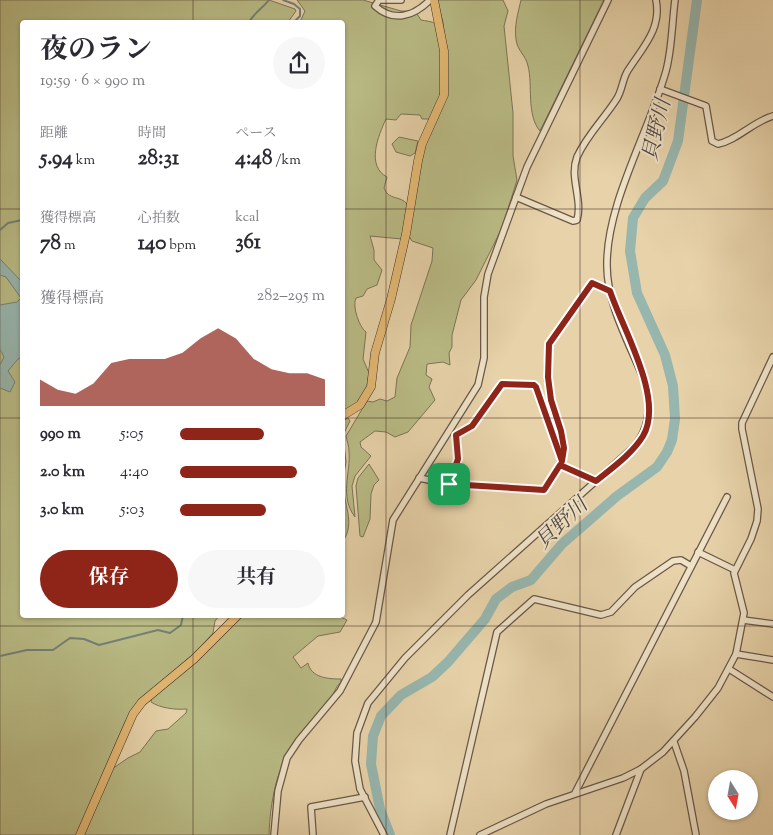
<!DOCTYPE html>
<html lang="ja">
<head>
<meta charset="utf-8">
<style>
	:root { --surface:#fff; --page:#f7f7f7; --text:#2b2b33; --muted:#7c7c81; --accent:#8f2418 }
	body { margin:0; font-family:"Sorts Mill Goudy","Noto Serif JP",serif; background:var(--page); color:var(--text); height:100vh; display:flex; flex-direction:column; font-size:19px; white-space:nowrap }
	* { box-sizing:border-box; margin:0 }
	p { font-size:16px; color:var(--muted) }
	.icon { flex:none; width:28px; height:28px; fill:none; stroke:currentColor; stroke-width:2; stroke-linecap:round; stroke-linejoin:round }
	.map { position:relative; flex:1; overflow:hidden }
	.side { position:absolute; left:20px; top:20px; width:325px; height:598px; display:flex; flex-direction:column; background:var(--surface); border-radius:5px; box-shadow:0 1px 4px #0004 }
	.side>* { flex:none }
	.needle { width:32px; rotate:169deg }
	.controls { position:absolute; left:708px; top:770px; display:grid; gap:10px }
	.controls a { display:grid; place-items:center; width:50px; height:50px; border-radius:50%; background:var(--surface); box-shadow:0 1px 4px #0004; font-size:25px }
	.pin { position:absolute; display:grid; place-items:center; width:42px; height:42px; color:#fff; margin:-21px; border-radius:10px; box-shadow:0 2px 8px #0006 }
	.round { display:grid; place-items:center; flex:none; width:52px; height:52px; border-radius:26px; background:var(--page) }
	.overview { display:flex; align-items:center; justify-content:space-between; height:85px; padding:0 20px }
	h1 { font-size:28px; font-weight:700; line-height:38px }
	.stats { display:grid; grid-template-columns:repeat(3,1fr); gap:8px; height:85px; padding:5px 20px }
	.stats div { display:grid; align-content:center }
	.stats b { font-size:21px; font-weight:700 }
	.stats small { font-size:14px; font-weight:400 }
	.stats p { font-size:14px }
	.chart { height:140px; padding:10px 20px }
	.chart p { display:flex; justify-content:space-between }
	.chart svg { width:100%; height:90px; margin-top:5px; fill:var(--accent); opacity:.7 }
	.button { display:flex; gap:10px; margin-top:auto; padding:10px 20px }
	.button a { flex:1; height:58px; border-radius:30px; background:var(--accent); color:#fff; font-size:20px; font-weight:700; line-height:58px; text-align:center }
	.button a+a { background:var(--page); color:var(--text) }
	ul { padding:0 20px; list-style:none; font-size:16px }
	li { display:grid; grid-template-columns:80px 60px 1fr; align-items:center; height:38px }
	li i { height:12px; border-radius:6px; background:var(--accent) }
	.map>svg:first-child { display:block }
</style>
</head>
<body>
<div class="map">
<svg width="773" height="835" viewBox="0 0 773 835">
	<rect width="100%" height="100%" fill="#e7d2a9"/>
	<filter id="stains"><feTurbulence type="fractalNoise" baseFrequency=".004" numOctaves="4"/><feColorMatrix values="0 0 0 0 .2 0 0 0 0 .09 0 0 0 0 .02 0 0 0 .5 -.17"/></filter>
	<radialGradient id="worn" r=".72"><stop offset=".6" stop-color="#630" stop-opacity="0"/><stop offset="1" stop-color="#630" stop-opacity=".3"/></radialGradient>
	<g fill="#b9bb85" stroke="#7c7457">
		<polygon points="0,0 269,0 295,9 296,11 288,22 22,22 22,615 220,615 215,621 213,633 198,650 137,702 125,722 76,835 0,835"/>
		<path d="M297,0H363L401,11H415L421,20C425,21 432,21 436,24C443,30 442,79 441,90C439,100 435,110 430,119H422L420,115L401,114L396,120L386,119C378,136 366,166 387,177L384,188C389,201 400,195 407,204L402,239L370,236L374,250V260L382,270L377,285L367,289L363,296L356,298C352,306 359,327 366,332L363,359L369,373L367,386L359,402L343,414L342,22H300L305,11Z"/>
		<path d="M437,0H503L508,11L504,26L513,113V156L517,180L502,228L476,280L461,300L452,335V347L449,353L450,365L443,362L427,364L426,375L432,379L429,387L435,400L408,432L395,437L386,432L375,431L360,442L361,447L371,456L355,476L352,486L355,517C339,496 351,473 349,451C349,446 347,441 346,436L367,401L373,402L380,399L387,401L395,397L397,378L410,347L411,325L432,261L433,248L412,241L409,236L424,146L442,108L446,50L443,22Z"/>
		<path d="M521,0H604L540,131C526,115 533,84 528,66C526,55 517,51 516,39C514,26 518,13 521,0Z"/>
		<polygon points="399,137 418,141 415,153 410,156 396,152 392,144"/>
		<polygon points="348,418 350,421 343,435 346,462 343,479 343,421"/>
		<polygon points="369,464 379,480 374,485 371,494 370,519 363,537 360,536 356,486 358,478"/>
		<path d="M343,483C343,503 356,523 343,541Z"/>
		<path d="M242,615H336L347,620L340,632L318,636L293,657L301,668L308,663C311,678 329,679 341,679V682C334,688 335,694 329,701C319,714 306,725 296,739C277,766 270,802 269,835H83L112,769L128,758L140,752L156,731L168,729L186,713L187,709C175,710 160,708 151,702L152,697Z"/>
	</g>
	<polygon fill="#97b6ae" stroke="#748079" points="0,259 22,282 22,357 18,359 8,371 15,382 10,392 0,388 0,365 4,357 0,349 0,305 17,302 21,298 6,277 0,275"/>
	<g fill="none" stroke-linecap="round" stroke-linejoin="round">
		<g stroke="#748079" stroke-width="2">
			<polyline points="283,0 294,4 300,9 300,16 294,22"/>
			<path d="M249,22C255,12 262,9 269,0"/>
			<polyline points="0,230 8,223 22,220"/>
			<polyline points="0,656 27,650 53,650 70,638 84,639 99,645 158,630 170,633 181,625 183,615"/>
			<polyline points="381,835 387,829"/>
		</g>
		<polyline stroke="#97b6ae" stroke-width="10" points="390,835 380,809 371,764 373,736 381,716 401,695 432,677 448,662 485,619 496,599 512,587 531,580 562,544 617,496 657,467 667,452 672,440 675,419 673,386 665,355 637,293 630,251 633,218 645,198 663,181 678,141 697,0"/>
		<defs>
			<g id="minor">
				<path d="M401,0H379L375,6C394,23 414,16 430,0"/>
				<path d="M660,89L706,106L712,141L718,144C738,140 752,122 773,116"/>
				<path d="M516,197L573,221L577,220C583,199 569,178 577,157C587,135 603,120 616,100C622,92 622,81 627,72C641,49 662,30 656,0"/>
				<polyline points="560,465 596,481"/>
				<polyline points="419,478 449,484 544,490 560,465 564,448 561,431 551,400 547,377 549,344 592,283 610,291"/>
				<polyline points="449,484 453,468 458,464 456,435 472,426 502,384 533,385 536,387 561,459"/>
				<polyline points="698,552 735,570"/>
				<polyline points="743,620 773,624"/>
				<polyline points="736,654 773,660"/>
				<polyline points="729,669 773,697"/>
				<polyline points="674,742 684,771 696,835"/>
				<polyline points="575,793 727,497"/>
				<polyline points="274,835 278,791 287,758 299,740 340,691 376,622 393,520 478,385 484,358 484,297 488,274 527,167 608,0"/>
				<polyline points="313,835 311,807 365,797"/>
				<path d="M384,835L360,789L355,761L357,733L368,703L405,658L468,595L634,447C649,428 650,412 647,388C633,349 607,308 607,266C606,204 649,132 666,71C672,49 672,23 675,0"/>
				<polyline points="450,835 497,632 534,599 601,615 611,612 635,587 673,561 681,560 691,566"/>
				<polyline points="480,835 546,804 623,778 641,769 663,752 695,717 718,688 736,654 744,613 734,573 751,539 757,521 758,509 742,429 742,423 773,357"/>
				<polyline points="616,835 641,769"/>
			</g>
			<g id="major">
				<polyline points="342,416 360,405 371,387 375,353 391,299 406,234 418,161 422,144 444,95 444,51 434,0"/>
				<polyline points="80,835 133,714 142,702 194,659 238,615"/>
			</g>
		</defs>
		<use href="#minor" stroke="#695749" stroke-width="8"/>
		<use href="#major" stroke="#3f2e29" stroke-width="9"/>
		<use href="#minor" stroke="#efe2c7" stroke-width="5.5"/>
		<use href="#major" stroke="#e4b974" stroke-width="8"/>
	</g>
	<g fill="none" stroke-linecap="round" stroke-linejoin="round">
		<defs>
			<path id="route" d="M592,283L610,291C622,328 665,399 643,436C632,454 612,468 596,481L560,465L544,490L449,484L458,459L456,435L472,426L502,384L534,385L536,387L562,461L564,448L561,431L551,400L548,377L549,344Z"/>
		</defs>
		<use href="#route" stroke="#fff" stroke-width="10"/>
		<use href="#route" stroke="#8f2418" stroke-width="6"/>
	</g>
	<path fill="none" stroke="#3f2e29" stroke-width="1" stroke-opacity="0.55" d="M193,0V22M386,0V835M580,0V835M0,209H22M342,209H773M0,418H22M342,418H773M193,615V835M0,626H773"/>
	<g text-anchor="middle" stroke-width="4" stroke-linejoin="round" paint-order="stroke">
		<g font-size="21" font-style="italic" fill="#514944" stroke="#efe2c7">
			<text transform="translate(656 130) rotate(-77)" y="7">貝野川</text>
			<text transform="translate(561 523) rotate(-44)" y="7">貝野川</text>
		</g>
	</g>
	<rect width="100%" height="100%" filter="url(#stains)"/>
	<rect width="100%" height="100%" fill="url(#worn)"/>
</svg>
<div class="controls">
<a><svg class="needle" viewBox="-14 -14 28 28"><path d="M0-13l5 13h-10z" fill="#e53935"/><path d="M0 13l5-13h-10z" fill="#7c7c81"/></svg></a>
</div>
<div class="pin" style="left:449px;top:484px;background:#1e9e55"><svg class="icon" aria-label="arrive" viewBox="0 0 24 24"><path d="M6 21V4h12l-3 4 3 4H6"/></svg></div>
<section class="side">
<div class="overview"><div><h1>夜のラン</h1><p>19:59 · 6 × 990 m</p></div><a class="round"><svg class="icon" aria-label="share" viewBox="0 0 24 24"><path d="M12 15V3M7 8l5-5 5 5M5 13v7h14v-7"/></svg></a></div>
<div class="stats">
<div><p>距離</p><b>5.94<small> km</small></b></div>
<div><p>時間</p><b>28:31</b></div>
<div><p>ペース</p><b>4:48<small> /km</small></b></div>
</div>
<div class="stats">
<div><p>獲得標高</p><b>78<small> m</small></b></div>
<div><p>心拍数</p><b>140<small> bpm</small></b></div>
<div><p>kcal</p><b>361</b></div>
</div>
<div class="chart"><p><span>獲得標高</span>282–295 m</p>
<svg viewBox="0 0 160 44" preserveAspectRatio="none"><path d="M0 44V31L10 36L20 38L30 33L40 23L50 21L60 21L70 21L80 18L90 11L100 6L110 11L120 21L130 26L140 28L150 28L160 31V44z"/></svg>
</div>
<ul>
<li><b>990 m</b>5:05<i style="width:58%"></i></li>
<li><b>2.0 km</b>4:40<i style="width:81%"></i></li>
<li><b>3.0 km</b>5:03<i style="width:59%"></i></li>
</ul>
<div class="button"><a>保存</a><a>共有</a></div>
</section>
</div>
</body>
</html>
